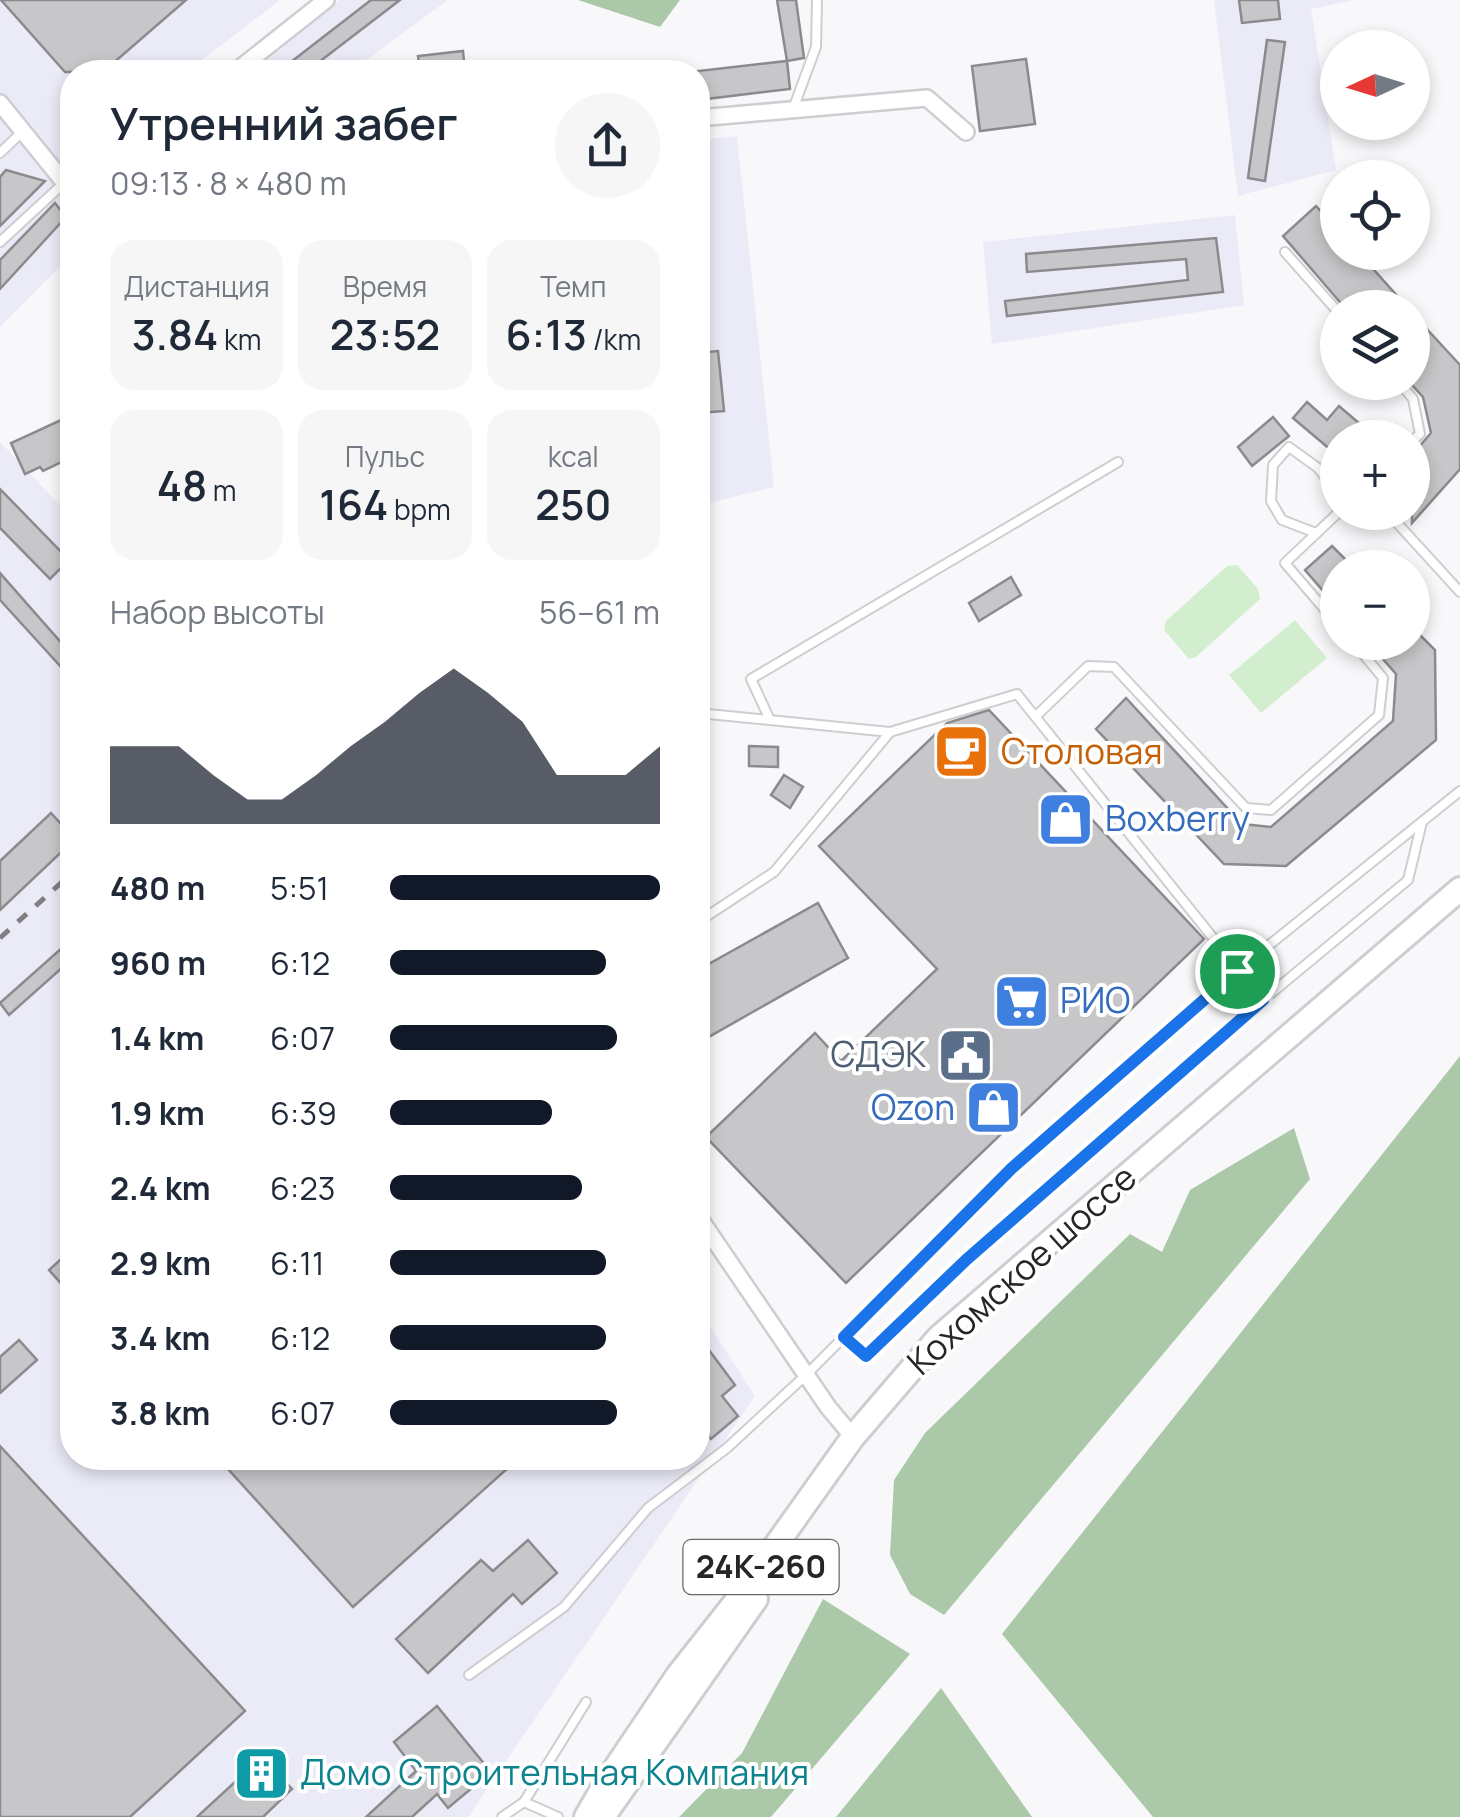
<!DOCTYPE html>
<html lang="ru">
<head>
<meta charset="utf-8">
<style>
	:root { --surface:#fff; --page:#f6f6f7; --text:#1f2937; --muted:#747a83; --accent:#111827 }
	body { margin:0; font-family:Manrope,sans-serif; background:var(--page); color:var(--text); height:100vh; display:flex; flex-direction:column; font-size:38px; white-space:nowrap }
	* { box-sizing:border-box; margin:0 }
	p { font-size:32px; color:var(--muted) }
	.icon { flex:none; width:55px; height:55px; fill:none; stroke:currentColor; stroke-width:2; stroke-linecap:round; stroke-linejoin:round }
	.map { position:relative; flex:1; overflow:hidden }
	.details { position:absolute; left:60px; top:60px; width:650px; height:1410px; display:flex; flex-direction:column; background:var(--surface); border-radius:40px; box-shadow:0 5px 15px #0003 }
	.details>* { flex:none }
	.needle { width:65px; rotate:266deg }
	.buttons { position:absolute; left:1320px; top:30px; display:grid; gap:20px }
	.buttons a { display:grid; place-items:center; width:110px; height:110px; border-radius:50%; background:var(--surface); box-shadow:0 5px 15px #0003; font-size:50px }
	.pin { position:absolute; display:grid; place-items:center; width:85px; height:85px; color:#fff; margin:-42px; border:5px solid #fff; border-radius:50%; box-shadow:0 2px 10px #0007 }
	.round { display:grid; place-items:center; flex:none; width:105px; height:105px; border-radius:52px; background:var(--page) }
	.overview { display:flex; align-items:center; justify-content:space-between; height:170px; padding:0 50px }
	h1 { font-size:45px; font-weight:600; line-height:75px }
	.figures { display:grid; grid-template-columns:repeat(3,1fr); gap:15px; height:170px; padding:10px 50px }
	.figures div { display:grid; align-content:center; border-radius:25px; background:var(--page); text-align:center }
	.figures b { font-size:42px; font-weight:600 }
	.figures small { font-size:28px; font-weight:400 }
	.figures p { font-size:28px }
	.chart { height:280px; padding:20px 50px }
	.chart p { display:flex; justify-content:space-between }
	.chart svg { width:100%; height:180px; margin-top:10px; fill:var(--accent); opacity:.7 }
	ul { padding:0 50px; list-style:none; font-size:32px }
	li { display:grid; grid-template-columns:160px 120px 1fr; align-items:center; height:75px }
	li i { height:25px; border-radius:12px; background:var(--accent) }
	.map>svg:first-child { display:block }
</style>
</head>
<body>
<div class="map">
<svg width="1460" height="1817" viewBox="0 0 1460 1817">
	<rect width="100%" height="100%" fill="#f8f8fb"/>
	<g fill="#eaebf6">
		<polygon points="0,0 280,0 186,72 72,72 72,254 0,327"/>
		<polygon points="339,0 448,0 350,72 253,72"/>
		<polygon points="1214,0 1355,0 1311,9 1336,170 1238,196"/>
		<polygon points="737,136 774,487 698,506 698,140"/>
		<polygon points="1235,215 1244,305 992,344 983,242"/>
		<polygon points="0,442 72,518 72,593 62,610 72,615 72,1458 698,1458 698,1308 755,1396 468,1817 0,1817"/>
	</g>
	<g fill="#d2eecf">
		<polygon points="1237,565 1258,589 1260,599 1196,657 1189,659 1164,630 1166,621 1227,566"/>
		<polygon points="1295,620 1327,658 1261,713 1229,675"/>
	</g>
	<g fill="#abc9a8">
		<polygon points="578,0 680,0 660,27"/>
		<polygon points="1460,1056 1460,1817 1153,1817 1002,1634"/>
		<polygon points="1294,1128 1310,1179 944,1615 910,1594 890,1555 894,1480 925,1433 1130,1234 1162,1252 1190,1190"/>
		<polygon points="823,1599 910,1654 771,1817 679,1817 742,1753"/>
		<polygon points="941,1688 1032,1817 836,1817"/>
	</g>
	<g fill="#c7c7ca" stroke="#8b8b8e" stroke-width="2.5">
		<polygon points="1,0 186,0 103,72 65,72"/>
		<polygon points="371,0 400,0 306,72 278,72"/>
		<polygon points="777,0 796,0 804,58 787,61"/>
		<polygon points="1239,0 1278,0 1280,19 1242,23"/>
		<polygon points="1267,40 1285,42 1265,181 1248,178"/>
		<polygon points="463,51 465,72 420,72 418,56"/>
		<polygon points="1026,59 1035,124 980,131 972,66"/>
		<polygon points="787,61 790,89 698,100 698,71"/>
		<polygon points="6,170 45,181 0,226 0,177"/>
		<polygon points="55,203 66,217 0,289 0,260"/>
		<polygon points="1316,206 1338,230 1338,252 1358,252 1408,308 1345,308 1283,236"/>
		<polygon points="1216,238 1223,292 1007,316 1005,301 1188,280 1186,259 1027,272 1026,254"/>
		<polygon points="1412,313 1460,365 1460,469 1412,523 1412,455 1431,433 1423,397 1412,385"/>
		<polygon points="718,351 724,411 698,413 698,353"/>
		<polygon points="1307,402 1327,420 1339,406 1367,430 1361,438 1338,438 1338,456 1293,418"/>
		<polygon points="72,415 72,457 43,471 40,467 25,474 11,443"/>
		<polygon points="1273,417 1289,436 1252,466 1238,447"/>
		<polygon points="0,489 69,560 50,579 0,528"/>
		<polygon points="1332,546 1354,568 1338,568 1338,608 1305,570"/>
		<polygon points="0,573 72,655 72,679 0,600"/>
		<polygon points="1011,577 1021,595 979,621 969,603"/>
		<polygon points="1412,627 1435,650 1436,740 1286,866 1224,864 1096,729 1126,698 1242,824 1271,827 1393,721 1396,674 1368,642 1412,642"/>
		<polygon points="989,710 1204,939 846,1283 706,1137 815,1033 841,1061 937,969 819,846 947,723"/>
		<polygon points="749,746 778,747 778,767 749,766"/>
		<polygon points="784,775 803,787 790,808 771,795"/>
		<polygon points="51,813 72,836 72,842 0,910 0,861"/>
		<polygon points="818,903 848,958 698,1043 698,970"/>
		<polygon points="72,939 72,959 9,1015 0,1003"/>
		<polygon points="72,1249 72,1296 49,1270"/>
		<polygon points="19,1340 37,1360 0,1393 0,1357"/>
		<polygon points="706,1346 735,1385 722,1396 738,1416 711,1439 698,1422 709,1410 698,1395 698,1352"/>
		<polygon points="0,1446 245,1711 130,1817 0,1817"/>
		<polygon points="218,1458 519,1458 353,1607"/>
		<polygon points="528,1540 557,1573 522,1604 513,1594 428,1673 396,1639 481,1560 493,1571"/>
		<polygon points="437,1706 491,1772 448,1808 437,1794 412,1817 366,1817 416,1771 394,1742"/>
		<polygon points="262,1757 292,1789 263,1817 197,1817"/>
	</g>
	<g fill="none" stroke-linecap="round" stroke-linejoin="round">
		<defs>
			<g id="service">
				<polyline points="793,109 816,47 817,0"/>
				<polyline points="0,153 22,132"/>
				<polyline points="0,242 65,182"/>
				<polyline points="1285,252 1338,312"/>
				<polyline points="1399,382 1413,399 1420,434 1412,441"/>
				<polyline points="1387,512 1460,592"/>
				<polyline points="1316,533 1282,520 1271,501 1273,465 1289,447 1318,468 1338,493"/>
				<polyline points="1338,625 1285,563 1339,512"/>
				<polyline points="698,713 890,732 774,872 698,922"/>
				<polyline points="1036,716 1088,666 1114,667 1246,808 1271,810 1379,715 1383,678 1353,642"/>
				<polyline points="770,720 751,679 1118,462"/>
				<polyline points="890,732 1017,694 1263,1000"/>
				<polyline points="844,1337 866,1356 966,1260 1263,1000 1408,880 1422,822"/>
				<polyline points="469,1675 564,1607 648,1508 727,1448 806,1375 1012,1168 1237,971 1460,791"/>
				<polyline points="524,1802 586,1702"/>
				<polyline points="502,1817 524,1802 558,1817"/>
			</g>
			<g id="minor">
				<polyline points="235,72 326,0"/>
				<polyline points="0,103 72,192"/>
				<polyline points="698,118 927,98 966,132"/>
				<polyline points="698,1216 828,1407 853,1437"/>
			</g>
			<g id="primary">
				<polyline points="586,1817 608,1779 678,1675 734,1604 853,1437 939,1337 1460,889"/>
				<polyline points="603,1817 756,1599"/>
			</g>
		</defs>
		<use href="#service" stroke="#cdced1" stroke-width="12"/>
		<use href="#minor" stroke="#cdced1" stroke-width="20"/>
		<use href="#primary" stroke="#cdced1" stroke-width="28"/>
		<use href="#service" stroke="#fff" stroke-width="8"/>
		<use href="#minor" stroke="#fff" stroke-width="15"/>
		<use href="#primary" stroke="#fff" stroke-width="22"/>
		<polyline stroke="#7f7f81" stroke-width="5" stroke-dasharray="12 12" stroke-linecap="butt" points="0,938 72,873"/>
	</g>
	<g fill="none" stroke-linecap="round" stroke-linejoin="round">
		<defs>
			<polygon id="route" points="1237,971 1263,1000 966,1260 866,1356 844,1337 1012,1168"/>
		</defs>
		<use href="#route" stroke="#fff" stroke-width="20"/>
		<use href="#route" stroke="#1a73e8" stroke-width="12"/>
	</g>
	<defs>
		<symbol id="cafe-square" viewBox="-11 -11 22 22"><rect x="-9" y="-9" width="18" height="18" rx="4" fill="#e8710a" stroke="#fff"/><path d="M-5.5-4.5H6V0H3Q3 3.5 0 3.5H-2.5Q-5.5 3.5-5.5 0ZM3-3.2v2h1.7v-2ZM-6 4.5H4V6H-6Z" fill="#fff"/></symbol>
		<symbol id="shop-square" viewBox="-11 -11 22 22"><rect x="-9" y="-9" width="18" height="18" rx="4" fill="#3f7fe0" stroke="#fff"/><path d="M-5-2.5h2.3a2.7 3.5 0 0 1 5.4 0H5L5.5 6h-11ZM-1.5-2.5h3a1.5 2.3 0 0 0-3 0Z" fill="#fff"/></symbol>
		<symbol id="supermarket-square" viewBox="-11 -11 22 22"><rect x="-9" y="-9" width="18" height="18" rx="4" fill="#3f7fe0" stroke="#fff"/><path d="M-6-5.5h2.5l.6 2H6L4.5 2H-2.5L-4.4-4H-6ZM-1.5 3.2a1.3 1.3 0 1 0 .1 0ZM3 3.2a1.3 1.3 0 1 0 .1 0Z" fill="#fff"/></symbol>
		<symbol id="civic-square" viewBox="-11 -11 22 22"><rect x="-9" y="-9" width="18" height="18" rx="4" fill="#5c6f8a" stroke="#fff"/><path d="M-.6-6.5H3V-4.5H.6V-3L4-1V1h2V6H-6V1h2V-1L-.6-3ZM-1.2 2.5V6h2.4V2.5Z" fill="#fff"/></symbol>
		<symbol id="building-square" viewBox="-11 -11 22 22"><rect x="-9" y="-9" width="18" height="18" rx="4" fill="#0f9aa8" stroke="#fff"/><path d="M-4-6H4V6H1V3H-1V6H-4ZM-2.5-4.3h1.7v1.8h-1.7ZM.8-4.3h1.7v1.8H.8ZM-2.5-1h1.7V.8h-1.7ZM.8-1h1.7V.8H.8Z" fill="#fff"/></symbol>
	</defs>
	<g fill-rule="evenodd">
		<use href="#cafe-square" x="930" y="720" width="63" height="63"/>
		<use href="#shop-square" x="1034" y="788" width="63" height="63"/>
		<use href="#supermarket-square" x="990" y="970" width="63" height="63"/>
		<use href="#civic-square" x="934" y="1024" width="63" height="63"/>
		<use href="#shop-square" x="962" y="1076" width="63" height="63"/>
		<use href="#building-square" x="230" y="1742" width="63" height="63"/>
	</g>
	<g text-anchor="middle" stroke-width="8" stroke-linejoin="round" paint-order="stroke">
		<rect fill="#fff" stroke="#676768" stroke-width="2.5" x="683.5" y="1540" width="155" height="54" rx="8"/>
		<g font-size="32" font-weight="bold" fill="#262627">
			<text x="761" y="1578">24К-260</text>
		</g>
		<g font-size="35" fill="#c56008" stroke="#fff" text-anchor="start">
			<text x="1001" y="764">Столовая</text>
		</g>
		<g font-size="35" fill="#366cbe" stroke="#fff" text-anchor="start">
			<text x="1105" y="831">Boxberry</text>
			<text x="1060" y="1013">РИО</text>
			<text x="955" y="1120" text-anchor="end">Ozon</text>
		</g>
		<g font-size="35" fill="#4e5e75" stroke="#fff" text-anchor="end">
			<text x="926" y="1067">СДЭК</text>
		</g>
		<g font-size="35" fill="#262627" stroke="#fff">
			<text transform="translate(1022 1270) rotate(-42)" y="12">Кохомское шоссе</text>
		</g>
		<g font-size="35" fill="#0d838f" stroke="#fff" text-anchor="start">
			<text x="300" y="1785">Домо Строительная Компания</text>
		</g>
	</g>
</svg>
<div class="buttons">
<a><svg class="needle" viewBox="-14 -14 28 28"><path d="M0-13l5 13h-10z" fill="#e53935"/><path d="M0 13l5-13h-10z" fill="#747a83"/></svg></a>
<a><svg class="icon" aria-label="locate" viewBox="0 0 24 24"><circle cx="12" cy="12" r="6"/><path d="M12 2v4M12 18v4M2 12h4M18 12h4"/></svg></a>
<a><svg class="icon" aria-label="layers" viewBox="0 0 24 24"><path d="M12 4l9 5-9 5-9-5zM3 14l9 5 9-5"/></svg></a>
<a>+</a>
<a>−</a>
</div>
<div class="pin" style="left:1237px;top:971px;background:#1e9e55"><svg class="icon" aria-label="arrive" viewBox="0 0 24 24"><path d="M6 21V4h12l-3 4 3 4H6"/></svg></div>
<section class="details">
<div class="overview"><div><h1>Утренний забег</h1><p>09:13 · 8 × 480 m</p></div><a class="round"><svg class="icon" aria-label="share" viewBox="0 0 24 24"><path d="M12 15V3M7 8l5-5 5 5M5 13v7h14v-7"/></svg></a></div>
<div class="figures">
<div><p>Дистанция</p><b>3.84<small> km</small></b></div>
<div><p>Время</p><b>23:52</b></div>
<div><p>Темп</p><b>6:13<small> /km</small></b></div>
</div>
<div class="figures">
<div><b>48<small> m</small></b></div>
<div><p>Пульс</p><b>164<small> bpm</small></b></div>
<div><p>kcal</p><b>250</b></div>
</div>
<div class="chart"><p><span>Набор высоты</span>56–61 m</p>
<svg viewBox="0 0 160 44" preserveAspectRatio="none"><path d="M0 44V25L10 25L20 25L30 32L40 38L50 38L60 32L70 25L80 19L90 12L100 6L110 12L120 19L130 32L140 32L150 32L160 25V44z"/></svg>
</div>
<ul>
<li><b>480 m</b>5:51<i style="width:100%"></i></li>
<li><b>960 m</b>6:12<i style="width:80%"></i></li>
<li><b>1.4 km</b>6:07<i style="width:84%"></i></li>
<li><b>1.9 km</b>6:39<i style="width:60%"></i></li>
<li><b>2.4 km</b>6:23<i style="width:71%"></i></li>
<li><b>2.9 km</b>6:11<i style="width:80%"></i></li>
<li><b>3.4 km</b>6:12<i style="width:80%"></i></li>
<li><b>3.8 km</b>6:07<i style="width:84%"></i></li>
</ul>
</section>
</div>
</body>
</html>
